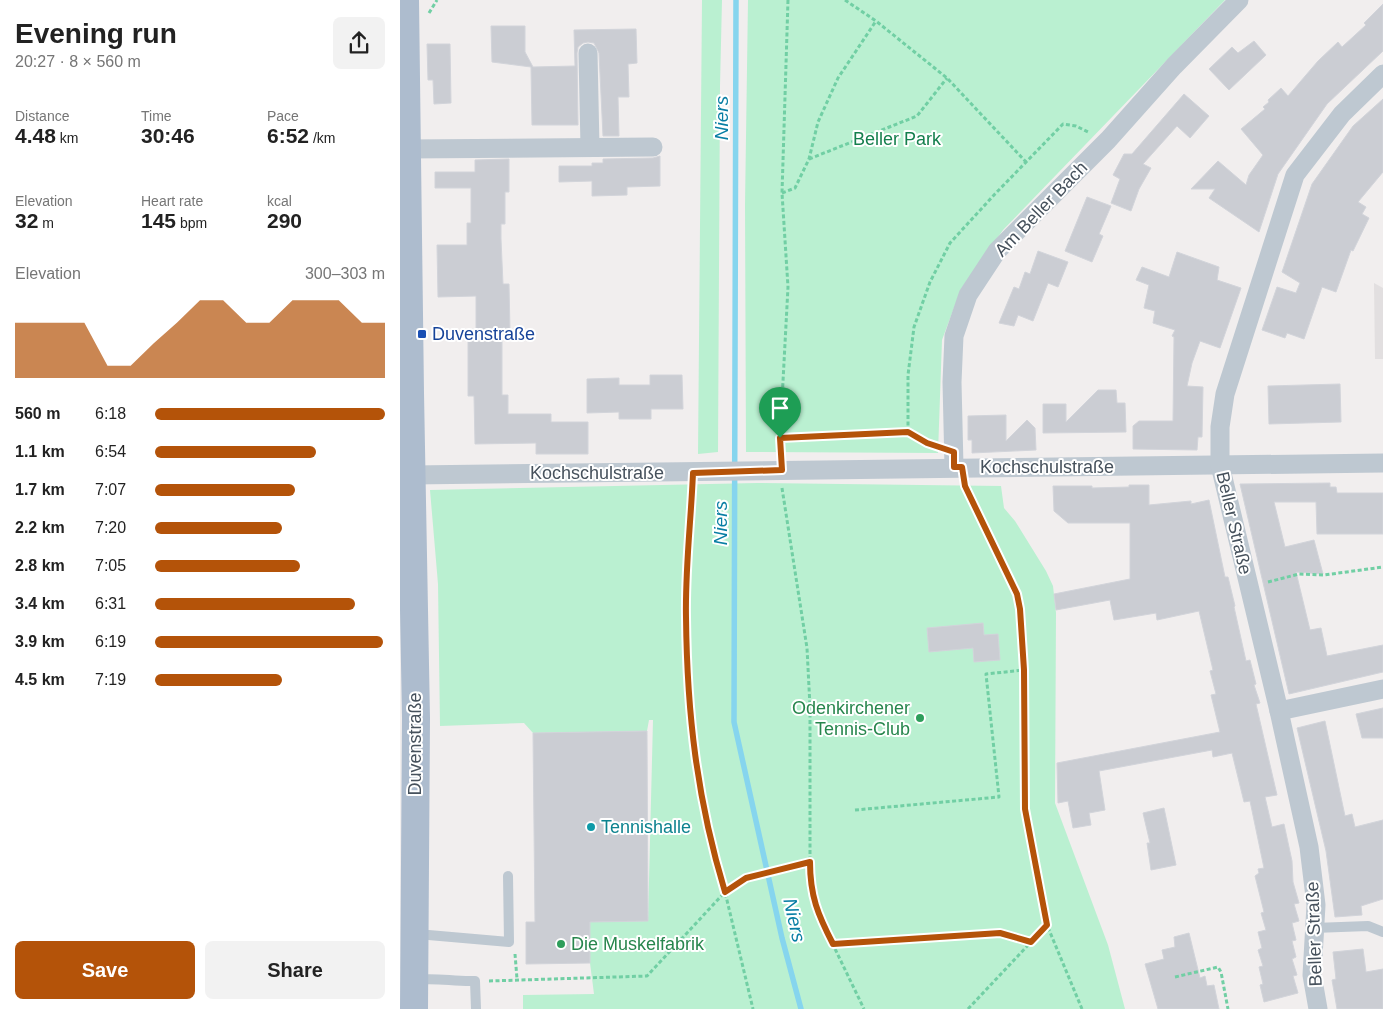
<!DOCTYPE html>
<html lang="en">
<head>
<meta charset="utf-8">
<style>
	:root { --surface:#fff; --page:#f2f2f2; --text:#222; --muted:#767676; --accent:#b45309 }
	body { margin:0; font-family:Helvetica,sans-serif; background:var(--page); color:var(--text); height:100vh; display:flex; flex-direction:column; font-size:19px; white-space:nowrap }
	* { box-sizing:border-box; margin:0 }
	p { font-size:16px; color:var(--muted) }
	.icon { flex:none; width:28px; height:28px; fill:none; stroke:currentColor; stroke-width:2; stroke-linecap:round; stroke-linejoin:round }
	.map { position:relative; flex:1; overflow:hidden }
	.panel { display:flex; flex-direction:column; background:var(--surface); width:400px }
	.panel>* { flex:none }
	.pin { position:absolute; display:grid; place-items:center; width:42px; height:42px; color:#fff; margin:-51px -21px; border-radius:50% 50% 50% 0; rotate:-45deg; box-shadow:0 0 5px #0007 }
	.pin .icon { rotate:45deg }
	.round { display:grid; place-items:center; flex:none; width:52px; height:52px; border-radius:8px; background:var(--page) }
	.head { display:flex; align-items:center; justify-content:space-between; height:85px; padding:0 15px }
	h1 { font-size:28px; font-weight:700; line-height:38px }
	.figures { display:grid; grid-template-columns:repeat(3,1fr); gap:8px; height:85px; padding:5px 15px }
	.figures div { display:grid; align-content:center }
	.figures b { font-size:21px; font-weight:700 }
	.figures small { font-size:14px; font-weight:400 }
	.figures p { font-size:14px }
	.chart { height:140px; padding:10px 15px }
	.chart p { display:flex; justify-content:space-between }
	.chart svg { width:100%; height:90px; margin-top:5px; fill:var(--accent); opacity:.7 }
	.primary-button { display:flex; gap:10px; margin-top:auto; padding:10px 15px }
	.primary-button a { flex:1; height:58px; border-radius:8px; background:var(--accent); color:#fff; font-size:20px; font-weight:700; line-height:58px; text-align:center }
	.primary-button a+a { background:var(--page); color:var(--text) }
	ul { padding:0 15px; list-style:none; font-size:16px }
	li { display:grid; grid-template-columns:80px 60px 1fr; align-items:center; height:38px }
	li i { height:12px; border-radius:6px; background:var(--accent) }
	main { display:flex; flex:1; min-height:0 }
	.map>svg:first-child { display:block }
</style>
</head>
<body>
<main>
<section class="panel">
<div class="head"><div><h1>Evening run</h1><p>20:27 · 8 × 560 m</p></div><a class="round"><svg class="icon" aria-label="share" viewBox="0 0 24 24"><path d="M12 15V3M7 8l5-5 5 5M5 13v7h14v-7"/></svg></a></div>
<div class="figures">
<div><p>Distance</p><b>4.48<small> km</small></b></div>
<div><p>Time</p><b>30:46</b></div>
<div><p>Pace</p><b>6:52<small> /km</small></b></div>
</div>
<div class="figures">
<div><p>Elevation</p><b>32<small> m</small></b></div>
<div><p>Heart rate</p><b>145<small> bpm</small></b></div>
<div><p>kcal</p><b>290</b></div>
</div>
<div class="chart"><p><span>Elevation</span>300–303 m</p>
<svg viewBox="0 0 160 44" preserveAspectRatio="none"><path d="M0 44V17L10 17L20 17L30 17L40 38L50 38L60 27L70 17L80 6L90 6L100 17L110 17L120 6L130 6L140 6L150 17L160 17V44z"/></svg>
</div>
<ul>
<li><b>560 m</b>6:18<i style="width:100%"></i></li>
<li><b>1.1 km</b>6:54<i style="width:70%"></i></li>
<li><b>1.7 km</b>7:07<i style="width:61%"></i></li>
<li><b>2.2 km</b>7:20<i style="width:55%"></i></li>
<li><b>2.8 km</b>7:05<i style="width:63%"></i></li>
<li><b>3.4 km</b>6:31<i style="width:87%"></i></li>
<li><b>3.9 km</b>6:19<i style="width:99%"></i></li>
<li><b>4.5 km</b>7:19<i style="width:55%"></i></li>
</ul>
<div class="primary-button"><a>Save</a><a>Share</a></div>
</section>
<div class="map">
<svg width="983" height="1009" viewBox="0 0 983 1009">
	<rect width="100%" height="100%" fill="#f1eeee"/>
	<polygon fill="#e2dfe0" points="974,283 983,288 983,359 975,359"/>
	<g fill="#baf0d1">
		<polygon points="302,0 322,0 320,86 318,452 298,454"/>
		<polygon points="348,0 825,0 603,230 561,289 542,340 538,453 346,452 345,205"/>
		<polygon points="357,483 601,486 604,508 615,521 646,571 653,586 656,613 655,803 708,945 725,1009 123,1009 123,995 194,994 190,963 190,922 248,921 253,720 249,720 247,731 133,733 124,723 40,726 38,584 30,490"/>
	</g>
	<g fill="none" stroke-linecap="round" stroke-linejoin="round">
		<polyline stroke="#86d5ee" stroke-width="5.5" points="336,0 334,722 382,938 401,1009"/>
	</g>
	<g fill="#cbcdd3" stroke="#d2d4da">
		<polygon points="983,4 983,51 927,104 878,174 859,232 809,198 815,189 791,189 818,161 846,185 849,175 863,155 841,129 865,109 863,107 869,102 868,100 881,88 888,96 918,61 938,42 942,47 966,25 964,23"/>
		<polygon points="91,26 125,26 125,52 133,67 175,66 174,30 236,29 237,63 228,64 229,97 218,97 219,136 203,136 199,53 194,43 188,42 183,43 178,47 177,53 178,125 132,125 131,67 92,62"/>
		<polygon points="854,41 866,55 829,90 809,69 832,47 838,53"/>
		<polygon points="27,44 50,44 51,103 34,104 33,80 28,80"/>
		<polygon points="784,94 809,116 790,138 777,126 743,164 751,168 739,189 731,211 711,203 720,179 713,175 724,154 732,154"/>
		<polygon points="983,99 983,172 958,202 966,207 962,214 969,218 953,251 951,250 936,292 922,287 904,339 887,333 885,338 862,330 877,287 896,293 900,283 882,272 912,184 953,126"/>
		<polygon points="260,156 260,186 227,187 227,195 192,196 192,181 159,182 159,166 192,166 192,163 203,163 203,159 253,158"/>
		<polygon points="109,159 109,192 105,192 105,224 101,224 101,239 103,284 109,284 110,332 102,333 102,395 108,395 108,414 151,414 151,422 188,422 188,454 136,454 136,443 75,444 74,396 68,396 68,332 76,332 76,296 38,297 37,245 67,245 67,223 71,223 71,188 35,188 35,172 75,172 75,160"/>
		<polygon points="687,197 711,206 699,234 703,236 692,262 665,251"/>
		<polygon points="638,251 668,262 658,287 648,283 633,321 618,315 614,326 599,323 614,287 619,289 625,272 630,274"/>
		<polygon points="777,252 819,267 817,280 841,288 820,348 800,341 792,363 787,386 803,387 802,437 798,437 797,450 733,449 733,426 739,421 773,421 774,337 772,336 775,330 753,323 755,311 744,308 749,285 736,280 742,267 769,277"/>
		<polygon points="250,375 282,375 283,409 251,409 251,419 219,419 219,412 187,413 187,379 219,378 219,385 250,385"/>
		<polygon points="940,384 941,422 869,424 868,386"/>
		<polygon points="698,390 716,390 717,403 725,403 726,432 643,433 643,404 666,404 666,422"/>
		<polygon points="606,415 606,441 627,420 635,428 636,450 572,453 572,440 568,440 568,416"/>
		<polygon points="930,483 930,487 936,487 937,493 983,493 983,534 917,534 916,502 874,502 885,547 914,540 923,574 896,572 910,630 921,628 927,656 983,645 983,672 889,694 840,484"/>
		<polygon points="729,485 749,485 749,505 791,501 791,504 809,500 825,577 828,577 835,606 834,607 846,661 850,660 856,684 854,685 860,703 856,704 877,795 865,797 872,827 884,824 892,861 893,882 899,903 894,904 899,921 892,923 896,940 892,941 896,957 892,959 897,975 893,976 898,993 864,1002 860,985 863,984 859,967 863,966 858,950 862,948 858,932 866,930 861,913 864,912 855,876 859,873 858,869 864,868 850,801 844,802 832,753 813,757 812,750 699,771 705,810 689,813 691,825 673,828 668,801 658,803 657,763 820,732 811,695 816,694 810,671 813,670 799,611 757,620 756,613 714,620 710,600 656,610 654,594 730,579 730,523 668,523 654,511 653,486 692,486 692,488 729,487"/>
		<polygon points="583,623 584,635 598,634 600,660 574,662 573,648 529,652 527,628"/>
		<polygon points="983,708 983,738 962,738 956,714"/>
		<polygon points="925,721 945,816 952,814 955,827 983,820 983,899 961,906 962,915 935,917 926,851 897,728"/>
		<polygon points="247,731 248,921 190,922 190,963 126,964 126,922 135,922 133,733"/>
		<polygon points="764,808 776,865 751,870 747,843 750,843 743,813"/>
		<polygon points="789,933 800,978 805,976 807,986 814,985 819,1009 758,1009 745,964 764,959 762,950 775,947 774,937"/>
		<polygon points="963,949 966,972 983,969 983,1009 937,1009 932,980 936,979 933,952"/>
	</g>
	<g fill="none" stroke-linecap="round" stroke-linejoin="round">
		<g stroke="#71cfa4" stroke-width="3" stroke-dasharray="4 2.5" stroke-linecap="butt">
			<polyline points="445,0 476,21 547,78 626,162"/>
			<polyline points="29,13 37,0"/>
			<polyline points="409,159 517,116 547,78"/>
			<polyline points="382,193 395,188 409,159 418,122 438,78 476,21"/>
			<polyline points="508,432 508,375 514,327 530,282 550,243 594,195 663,124 676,126 690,133"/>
			<polyline points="380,438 508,432 536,446"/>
			<polyline points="381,452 380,438 388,287 382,193 388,0"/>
			<polyline points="565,487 617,595 620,609 624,670 625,809 647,925 682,1009"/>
			<polyline points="292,488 286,616 289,694 296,770 310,842 325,892 353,1009"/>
			<polyline points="382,488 407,648 410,707 410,887 425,928 464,1009"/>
			<polyline points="868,582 899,574 924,575 983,567"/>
			<polyline points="455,810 599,797 586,674 624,670"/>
			<polyline points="433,944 600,933 631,943"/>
			<polyline points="115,954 117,979"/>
			<polyline points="775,977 818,967 821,972 828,1009"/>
			<polyline points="89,981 247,976 325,892 345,878 410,862"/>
			<polyline points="568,1009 647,925"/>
		</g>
		<g stroke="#bec8d1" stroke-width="10">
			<polyline points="914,928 968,926 983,932"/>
			<polyline points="17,934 109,942 108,876"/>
			<path d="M15,980C36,977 54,982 75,981L76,1009"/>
		</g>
		<g stroke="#bec8d1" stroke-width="19">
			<polyline points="188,53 190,147"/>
			<polyline points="6,149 253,147"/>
			<polyline points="554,467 552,382 554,336 568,295 597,251 708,140 774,66 839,0"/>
			<polyline points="12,475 983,463"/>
			<polyline points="879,711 983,689"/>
			<polyline points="918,1009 912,975 916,905 909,847 879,711 820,465 820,427 825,394 895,175 942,114 983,74"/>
		</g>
		<polyline stroke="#adbcce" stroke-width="28" points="5,0 10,393 16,718 14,1009"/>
	</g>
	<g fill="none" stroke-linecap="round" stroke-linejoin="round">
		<defs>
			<path id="route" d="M508,432L527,443L554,452V467H562L565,486L617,594L620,609L624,670L625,809L647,925L631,942L600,933L433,944C418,915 410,896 410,862L346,878L325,892C297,799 287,714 286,617C285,569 291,521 293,473L382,470L380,438Z"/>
		</defs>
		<use href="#route" stroke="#fff" stroke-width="10"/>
		<use href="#route" stroke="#b45309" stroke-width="6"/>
	</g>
	<rect fill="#1a4fb4" stroke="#fff" stroke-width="2" x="17" y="329" width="10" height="10" rx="2.5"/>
	<g fill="#2e9e5b" stroke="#fff" stroke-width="2">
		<circle cx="520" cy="718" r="5"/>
		<circle cx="161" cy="944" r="5"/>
	</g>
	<circle fill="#0f9aa8" stroke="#fff" stroke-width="2" cx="191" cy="827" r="5"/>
	<g text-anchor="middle" stroke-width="4" stroke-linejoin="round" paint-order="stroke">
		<g font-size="18" fill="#147f4d" stroke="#fff">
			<text x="497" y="145">Beller Park</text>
		</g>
		<g font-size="18" fill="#46515c" stroke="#fff">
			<text transform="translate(641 209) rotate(-46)" y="6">Am Beller Bach</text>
			<text x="647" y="473">Kochschulstraße</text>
			<text x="197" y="479">Kochschulstraße</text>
			<text transform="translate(834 523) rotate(77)" y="6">Beller Straße</text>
			<text transform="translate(15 744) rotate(-90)" y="6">Duvenstraße</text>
			<text transform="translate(914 934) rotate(-92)" y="6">Beller Straße</text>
		</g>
		<g font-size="18" fill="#164399" stroke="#fff" text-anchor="start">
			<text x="32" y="340">Duvenstraße</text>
		</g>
		<g font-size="18" fill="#27864d" stroke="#fff" text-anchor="end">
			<text x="510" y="714">Odenkirchener<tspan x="510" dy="21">Tennis-Club</tspan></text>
			<text x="171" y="950" text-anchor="start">Die Muskelfabrik</text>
		</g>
		<g font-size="18" fill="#0d838f" stroke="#fff" text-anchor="start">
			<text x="201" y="833">Tennishalle</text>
		</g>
		<g font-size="19" font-style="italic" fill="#087ea4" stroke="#fff">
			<text transform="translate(321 118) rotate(-90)" y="7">Niers</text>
			<text transform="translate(320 523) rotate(-90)" y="7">Niers</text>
			<text transform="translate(395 920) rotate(77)" y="7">Niers</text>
		</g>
	</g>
</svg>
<div class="pin" style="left:380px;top:438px;background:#1e9e55"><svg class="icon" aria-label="arrive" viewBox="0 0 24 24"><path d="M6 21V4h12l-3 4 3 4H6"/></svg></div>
</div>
</main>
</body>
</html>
